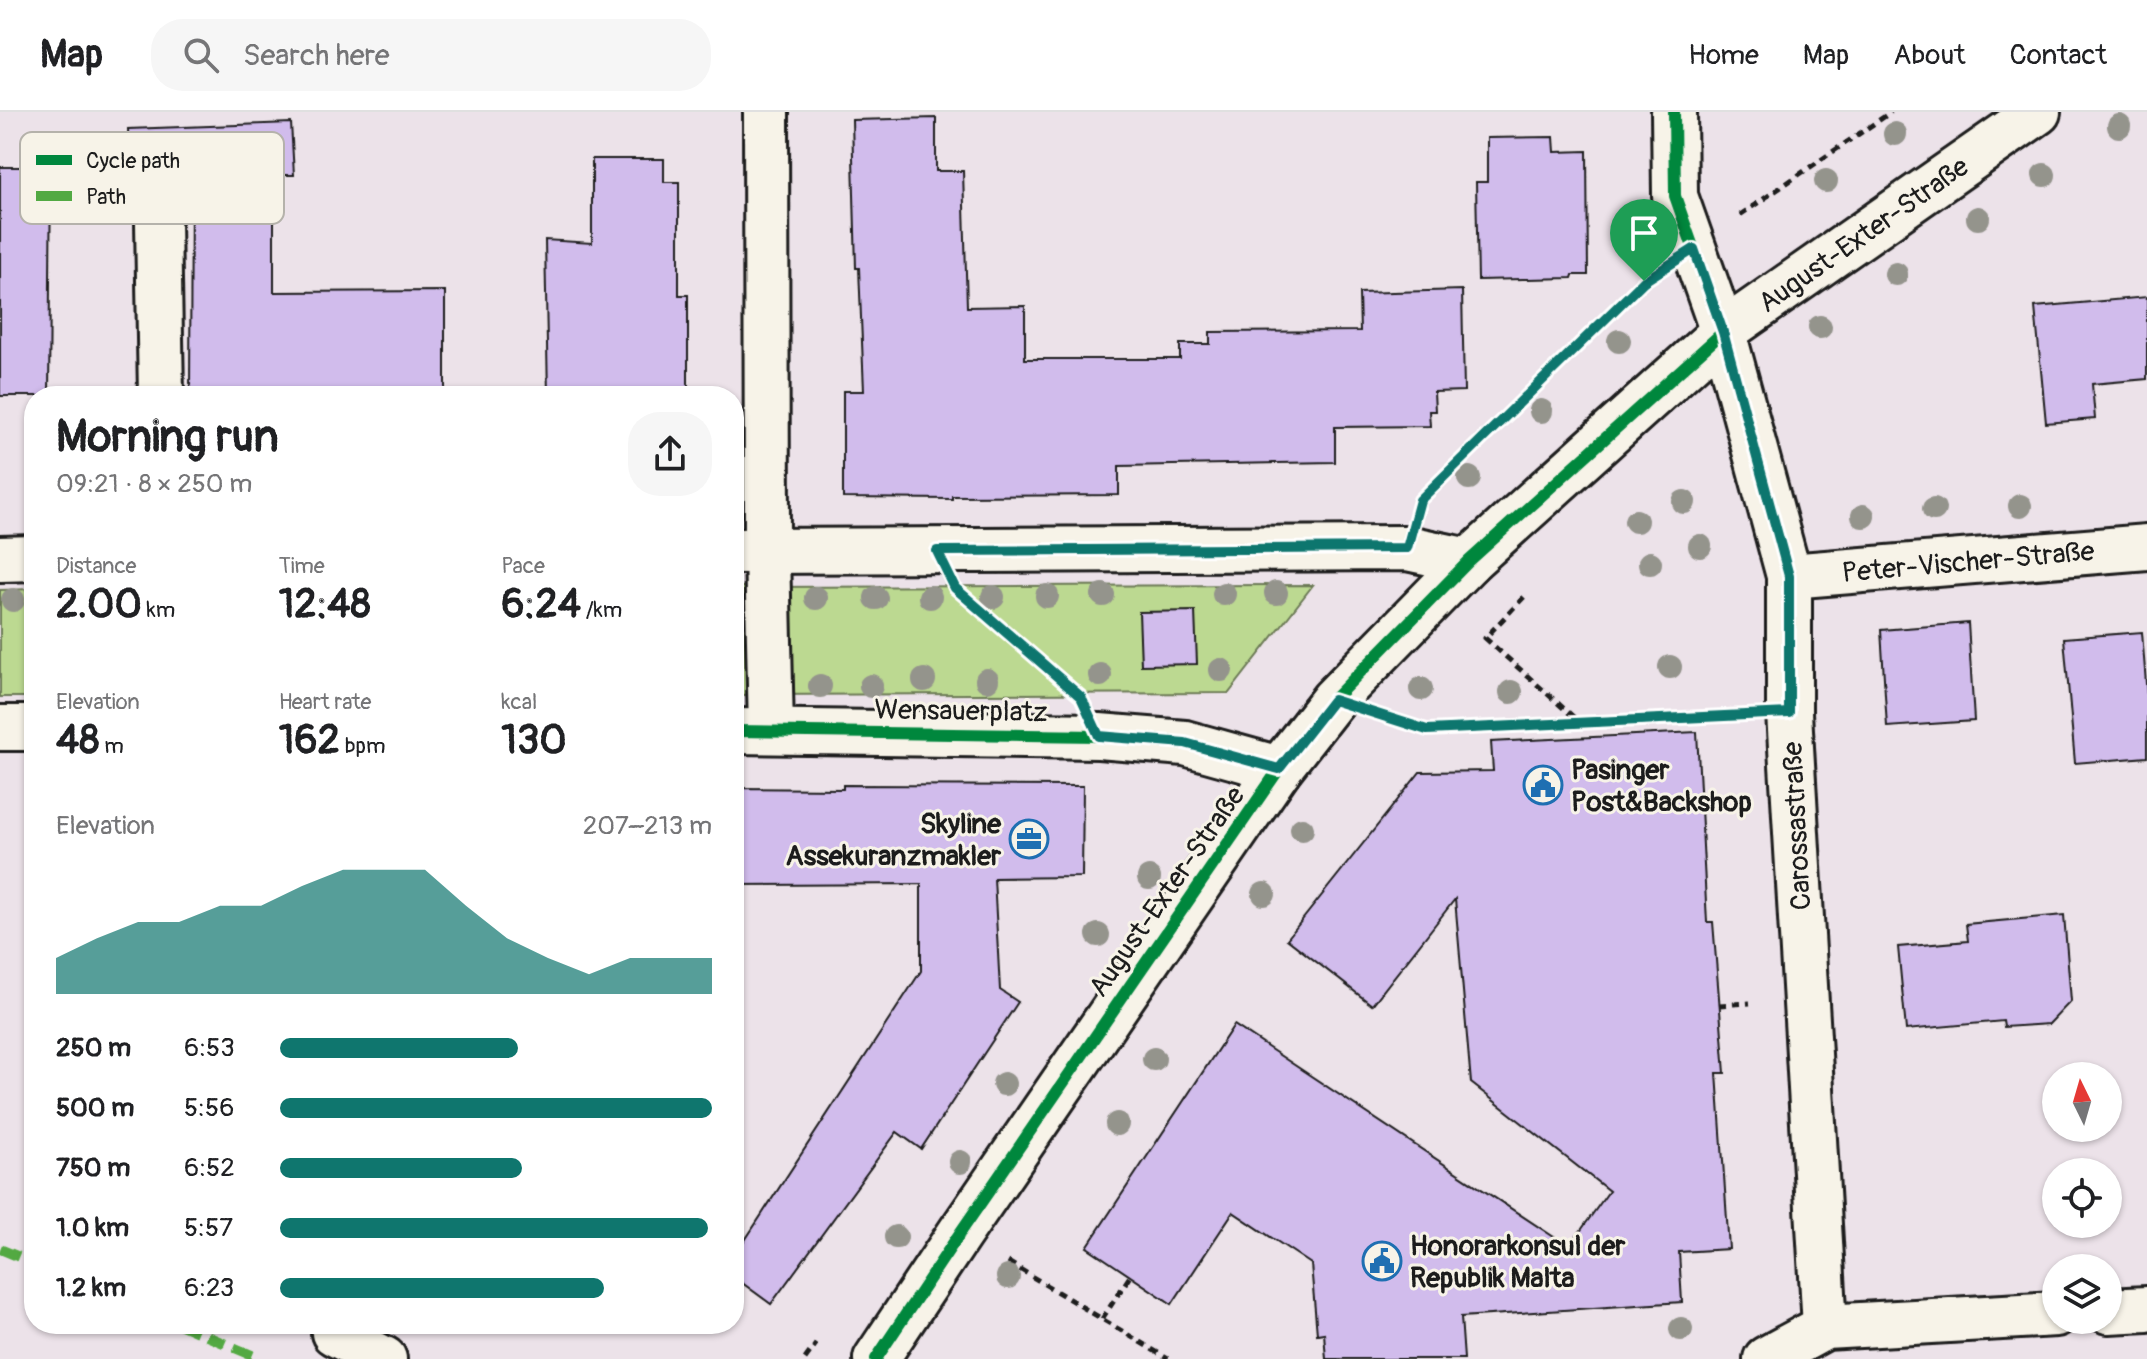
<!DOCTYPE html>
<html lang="en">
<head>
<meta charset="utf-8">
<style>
	:root { --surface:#fff; --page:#f6f6f6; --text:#202124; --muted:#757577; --line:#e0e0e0; --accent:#0f766e }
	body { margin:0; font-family:Pangolin,sans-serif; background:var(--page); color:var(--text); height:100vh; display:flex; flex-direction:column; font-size:30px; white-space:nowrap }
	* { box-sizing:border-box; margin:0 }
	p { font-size:26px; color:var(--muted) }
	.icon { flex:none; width:44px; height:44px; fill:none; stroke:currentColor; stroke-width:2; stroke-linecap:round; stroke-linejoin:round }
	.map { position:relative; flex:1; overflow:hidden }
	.panel { position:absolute; left:24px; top:274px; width:720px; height:948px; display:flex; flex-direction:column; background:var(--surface); border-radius:32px; box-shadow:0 2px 6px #0004 }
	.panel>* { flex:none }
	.needle { width:52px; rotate:355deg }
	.buttons { position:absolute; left:2042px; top:950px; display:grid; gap:16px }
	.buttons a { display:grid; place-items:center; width:80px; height:80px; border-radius:50%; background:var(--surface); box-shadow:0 2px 6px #0004; font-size:40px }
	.pin { position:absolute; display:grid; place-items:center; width:68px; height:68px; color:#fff; margin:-82px -34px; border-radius:50% 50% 50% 0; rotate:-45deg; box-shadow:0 0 8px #0007 }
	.pin .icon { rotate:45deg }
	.round { display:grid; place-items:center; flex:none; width:84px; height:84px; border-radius:32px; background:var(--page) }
	.overview { display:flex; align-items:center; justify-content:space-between; height:136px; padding:0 32px }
	h1 { font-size:44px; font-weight:800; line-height:60px }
	.figures { display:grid; grid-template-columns:repeat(3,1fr); gap:12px; height:136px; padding:8px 32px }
	.figures div { display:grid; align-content:center }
	.figures b { font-size:40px; font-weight:800 }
	.figures small { font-size:22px; font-weight:400 }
	.figures p { font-size:22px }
	.chart { height:224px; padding:16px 32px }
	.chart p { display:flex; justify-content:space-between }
	.chart svg { width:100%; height:144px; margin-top:8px; fill:var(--accent); opacity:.7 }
	ul { padding:0 32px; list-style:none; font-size:26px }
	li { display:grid; grid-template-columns:128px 96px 1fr; align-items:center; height:60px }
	li i { height:20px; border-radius:10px; background:var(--accent) }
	header { display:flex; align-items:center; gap:48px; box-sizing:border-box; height:112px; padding:0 40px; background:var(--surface); border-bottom:2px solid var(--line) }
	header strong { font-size:38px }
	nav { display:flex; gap:44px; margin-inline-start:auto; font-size:28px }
	.search { width:560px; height:72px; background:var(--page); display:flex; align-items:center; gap:20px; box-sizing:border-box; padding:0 28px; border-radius:32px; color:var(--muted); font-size:30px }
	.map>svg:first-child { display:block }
</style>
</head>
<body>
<header>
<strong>Map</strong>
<div class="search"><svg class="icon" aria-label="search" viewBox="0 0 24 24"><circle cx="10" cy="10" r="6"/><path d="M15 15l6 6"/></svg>Search here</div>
<nav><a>Home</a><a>Map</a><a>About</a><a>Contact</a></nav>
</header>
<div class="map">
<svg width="2147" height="1247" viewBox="0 0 2147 1247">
	<rect width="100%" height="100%" fill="#ece2e9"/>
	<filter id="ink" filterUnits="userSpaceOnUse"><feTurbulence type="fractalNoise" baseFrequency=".0125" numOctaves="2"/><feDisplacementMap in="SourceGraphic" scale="16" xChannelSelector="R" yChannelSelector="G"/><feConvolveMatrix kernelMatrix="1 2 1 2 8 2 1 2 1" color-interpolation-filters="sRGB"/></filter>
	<g filter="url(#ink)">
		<g fill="#bcd991" stroke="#6c7a56" stroke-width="2">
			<polygon points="1313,473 1229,581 734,583 734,475"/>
			<polygon points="34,477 34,585 0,585 0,478"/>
		</g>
		<g fill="#d1bcec" stroke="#1c1c1c" stroke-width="2">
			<polygon points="936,6 936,59 963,59 967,195 1025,194 1025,247 1180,247 1180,232 1210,232 1210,220 1360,219 1359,181 1462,178 1464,279 1434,280 1435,299 1429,299 1430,314 1335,315 1335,350 1119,354 1119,383 952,384 952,387 843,386 843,279 864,279 859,156 856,156 852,8"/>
			<polygon points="291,11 294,63 274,63 274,180 445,179 445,284 190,284 191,66 130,67 128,17"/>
			<polygon points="1554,25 1555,40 1587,39 1588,163 1573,163 1572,166 1478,168 1476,70 1487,70 1487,26"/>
			<polygon points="592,47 664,47 664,70 679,70 679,183 688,183 688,276 682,277 682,284 548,284 545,128 592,131"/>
			<polygon points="0,55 51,55 49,284 0,284"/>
			<polygon points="2147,185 2147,267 2092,272 2095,307 2046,311 2035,195"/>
			<polygon points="1195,499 1197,552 1141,553 1139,500"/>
			<polygon points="1968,511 1974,609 1887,615 1881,518"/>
			<polygon points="2142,520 2147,585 2147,645 2075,651 2064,526"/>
			<polygon points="1697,620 1707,810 1713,810 1725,961 1717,961 1729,1137 1679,1140 1682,1190 1461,1205 1464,1247 1326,1247 1324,1221 1317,1222 1311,1152 1233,1100 1172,1192 1087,1135 1234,913 1569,1135 1609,1079 1471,971 1455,787 1372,893 1287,827 1420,660 1493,659 1491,630"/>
			<polygon points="843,673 1083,674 1082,765 994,766 1000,878 1018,890 921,1037 897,1020 771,1192 734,1165 734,1145 921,859 921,772 734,773 734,676 843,677"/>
			<polygon points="2064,803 2071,889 2049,912 2004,915 2003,909 1906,918 1898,835 1968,829 1966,812"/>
		</g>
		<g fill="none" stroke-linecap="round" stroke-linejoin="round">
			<defs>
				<g id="minor">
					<polyline points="766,0 767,439 771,619"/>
					<polyline points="1674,0 1675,84 1723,220 1789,464 1789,601 1825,1215"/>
					<polyline points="158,110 161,284"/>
					<polyline points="734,439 1407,436 1469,449"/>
					<polyline points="0,447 34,446"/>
					<polyline points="1789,464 2147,435"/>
					<polyline points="0,616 34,616"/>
					<polyline points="734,619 1099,624 1185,631 1279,657"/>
					<polyline points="2108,1199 2147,1197"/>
					<polyline points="334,1221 384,1247"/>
					<polyline points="876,1247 960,1121 1279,657 1333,588 1469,449 1723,220 2038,0"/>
					<polyline points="1766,1247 1825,1215 2056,1202"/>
				</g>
			</defs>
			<use href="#minor" stroke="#1c1c1c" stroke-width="50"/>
			<g stroke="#1c1c1c" stroke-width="5" stroke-dasharray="8 6" stroke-linecap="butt">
				<polyline points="1740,103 1891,0"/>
				<polyline points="1427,382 1646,168"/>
				<polyline points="1524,485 1485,526 1579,610"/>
				<polyline points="976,494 1059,566"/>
				<polyline points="1392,607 1427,618 1732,604"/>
				<polyline points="1719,893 1750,891"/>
				<polyline points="1008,1150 1168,1247"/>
				<polyline points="1102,1207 1130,1164"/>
				<polyline points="805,1247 816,1232"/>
			</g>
			<use href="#minor" stroke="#f7f3e8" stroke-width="44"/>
			<g stroke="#52a943" stroke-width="10" stroke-dasharray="20 10" stroke-linecap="butt">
				<polyline points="0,1137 34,1151"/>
				<polyline points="179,1212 261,1247"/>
			</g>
			<defs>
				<g id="cycleway">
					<polyline points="734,619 1099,624 1185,631 1279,657"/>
					<polyline points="876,1247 960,1121 1279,657 1333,588 1469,449 1723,220 1675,84 1674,0"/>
				</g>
			</defs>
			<use href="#cycleway" stroke="#f7f3e8" stroke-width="17"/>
			<use href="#cycleway" stroke="#00873e" stroke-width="12"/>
		</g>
		<g fill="#94948c">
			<circle cx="2119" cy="14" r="12"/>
			<circle cx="1895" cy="22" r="12"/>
			<circle cx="2044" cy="63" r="12"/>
			<circle cx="1826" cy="69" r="12"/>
			<circle cx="1978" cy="106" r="12"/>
			<circle cx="1896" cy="162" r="12"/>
			<circle cx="1820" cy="215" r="12"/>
			<circle cx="1619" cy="229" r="12"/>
			<circle cx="1541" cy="299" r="12"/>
			<circle cx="1469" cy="366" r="12"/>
			<circle cx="1684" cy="390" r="12"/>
			<circle cx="2020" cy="394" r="12"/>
			<circle cx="1934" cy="397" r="12"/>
			<circle cx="1863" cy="404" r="12"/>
			<circle cx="1636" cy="409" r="12"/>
			<circle cx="1700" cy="434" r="12"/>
			<circle cx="1650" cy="451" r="12"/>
			<circle cx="1276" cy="481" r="12"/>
			<circle cx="1224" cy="482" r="12"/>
			<circle cx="1103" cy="483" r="12"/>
			<circle cx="1047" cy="484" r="12"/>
			<circle cx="930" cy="485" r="12"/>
			<circle cx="993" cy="485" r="12"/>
			<circle cx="816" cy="486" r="12"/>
			<circle cx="876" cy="486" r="12"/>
			<circle cx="13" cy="488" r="12"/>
			<circle cx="1670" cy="555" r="12"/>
			<circle cx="1221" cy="558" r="12"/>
			<circle cx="1100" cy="563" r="12"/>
			<circle cx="924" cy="568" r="12"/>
			<circle cx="987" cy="568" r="12"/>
			<circle cx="820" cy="574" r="12"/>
			<circle cx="871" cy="574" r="12"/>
			<circle cx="1421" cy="577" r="12"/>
			<circle cx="1511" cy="580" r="12"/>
			<circle cx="1302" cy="717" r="12"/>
			<circle cx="1149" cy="766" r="12"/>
			<circle cx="1264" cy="782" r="12"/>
			<circle cx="1098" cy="823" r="12"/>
			<circle cx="1154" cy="947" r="12"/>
			<circle cx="1004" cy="972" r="12"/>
			<circle cx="1117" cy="1012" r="12"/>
			<circle cx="960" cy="1050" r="12"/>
			<circle cx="896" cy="1125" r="12"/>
			<circle cx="1008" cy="1165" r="12"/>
			<circle cx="1681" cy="1217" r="12"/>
		</g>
	</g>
	<g fill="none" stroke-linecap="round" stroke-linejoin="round" filter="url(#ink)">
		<defs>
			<polygon id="route" points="1694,137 1723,220 1789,464 1789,601 1427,618 1333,588 1279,657 1185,631 1099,624 1081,585 955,476 937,439 1407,436 1420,388 1644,169"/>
		</defs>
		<use href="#route" stroke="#fff" stroke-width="16"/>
		<use href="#route" stroke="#0f766e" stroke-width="10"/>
	</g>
	<defs>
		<symbol id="civic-ring" viewBox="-11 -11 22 22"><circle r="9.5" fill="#f7f3e8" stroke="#1f6fb2" stroke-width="1.5"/><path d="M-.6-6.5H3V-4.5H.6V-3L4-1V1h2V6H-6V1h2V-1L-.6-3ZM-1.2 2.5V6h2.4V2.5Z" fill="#1f6fb2"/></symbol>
		<symbol id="office-ring" viewBox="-11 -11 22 22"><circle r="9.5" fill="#f7f3e8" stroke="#1f6fb2" stroke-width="1.5"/><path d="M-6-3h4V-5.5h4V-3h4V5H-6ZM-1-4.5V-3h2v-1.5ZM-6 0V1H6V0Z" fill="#1f6fb2"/></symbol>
	</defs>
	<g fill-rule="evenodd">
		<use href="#civic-ring" x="1521" y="651" width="44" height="44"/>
		<use href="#office-ring" x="1007" y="705" width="44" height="44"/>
		<use href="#civic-ring" x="1360" y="1127" width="44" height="44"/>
	</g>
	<g text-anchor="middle" stroke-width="6" stroke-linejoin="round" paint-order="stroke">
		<g font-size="28" fill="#1c1c1c" stroke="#f7f3e8">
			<text transform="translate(1863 122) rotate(-35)" y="10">August-Exter-Straße</text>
			<text transform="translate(1968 449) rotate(-5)" y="10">Peter-Vischer-Straße</text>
			<text transform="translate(961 598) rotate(1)" y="10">Wensauerplatz</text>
			<text transform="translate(1796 714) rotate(-93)" y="10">Carossastraße</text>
			<text transform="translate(1166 779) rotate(-55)" y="10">August-Exter-Straße</text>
		</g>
		<g font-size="28" font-weight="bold" fill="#1c1c1c" stroke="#f7f3e8" text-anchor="start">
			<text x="1571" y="667">Pasinger<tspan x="1571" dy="32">Post&amp;Backshop</tspan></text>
			<text x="1001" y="721" text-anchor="end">Skyline<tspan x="1001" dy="32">Assekuranzmakler</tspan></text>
			<text x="1410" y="1143">Honorarkonsul der<tspan x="1410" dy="32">Republik Malta</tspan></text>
		</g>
	</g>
	<rect x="20" y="20" width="264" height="92" rx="12" fill="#f7f3e8" stroke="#b5b2ab" stroke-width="2"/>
	<rect x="36" y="43" width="36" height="10" fill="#00873e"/>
	<rect x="36" y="79" width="36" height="10" fill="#52a943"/>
	<g font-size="22" fill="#1c1c1c">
		<text x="86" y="56">Cycle path</text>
		<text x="86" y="92">Path</text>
	</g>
</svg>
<div class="buttons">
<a><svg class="needle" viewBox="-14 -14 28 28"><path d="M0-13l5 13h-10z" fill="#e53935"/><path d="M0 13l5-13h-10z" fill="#757577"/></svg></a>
<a><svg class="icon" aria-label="locate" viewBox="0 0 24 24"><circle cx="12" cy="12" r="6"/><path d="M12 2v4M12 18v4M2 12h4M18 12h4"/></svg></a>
<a><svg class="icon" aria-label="layers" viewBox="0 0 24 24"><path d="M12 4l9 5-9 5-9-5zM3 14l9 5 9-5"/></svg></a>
</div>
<div class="pin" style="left:1644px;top:169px;background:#1e9e55"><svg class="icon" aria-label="arrive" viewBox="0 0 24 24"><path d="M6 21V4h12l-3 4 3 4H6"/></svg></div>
<section class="panel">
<div class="overview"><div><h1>Morning run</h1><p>09:21 · 8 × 250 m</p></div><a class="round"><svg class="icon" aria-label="share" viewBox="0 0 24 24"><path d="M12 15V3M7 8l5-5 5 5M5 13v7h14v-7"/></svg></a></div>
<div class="figures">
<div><p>Distance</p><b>2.00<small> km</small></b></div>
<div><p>Time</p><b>12:48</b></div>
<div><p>Pace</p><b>6:24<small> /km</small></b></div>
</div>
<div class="figures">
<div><p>Elevation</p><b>48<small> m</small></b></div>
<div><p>Heart rate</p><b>162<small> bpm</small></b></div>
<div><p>kcal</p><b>130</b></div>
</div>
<div class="chart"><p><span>Elevation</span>207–213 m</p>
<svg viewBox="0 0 160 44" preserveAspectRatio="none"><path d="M0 44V33L10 27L20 22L30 22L40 17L50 17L60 11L70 6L80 6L90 6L100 17L110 27L120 33L130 38L140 33L150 33L160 33V44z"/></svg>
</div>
<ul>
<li><b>250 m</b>6:53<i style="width:55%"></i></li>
<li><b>500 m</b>5:56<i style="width:100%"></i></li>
<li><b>750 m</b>6:52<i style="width:56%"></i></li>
<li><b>1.0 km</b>5:57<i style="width:99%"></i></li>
<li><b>1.2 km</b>6:23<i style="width:75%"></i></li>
</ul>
</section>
</div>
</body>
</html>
